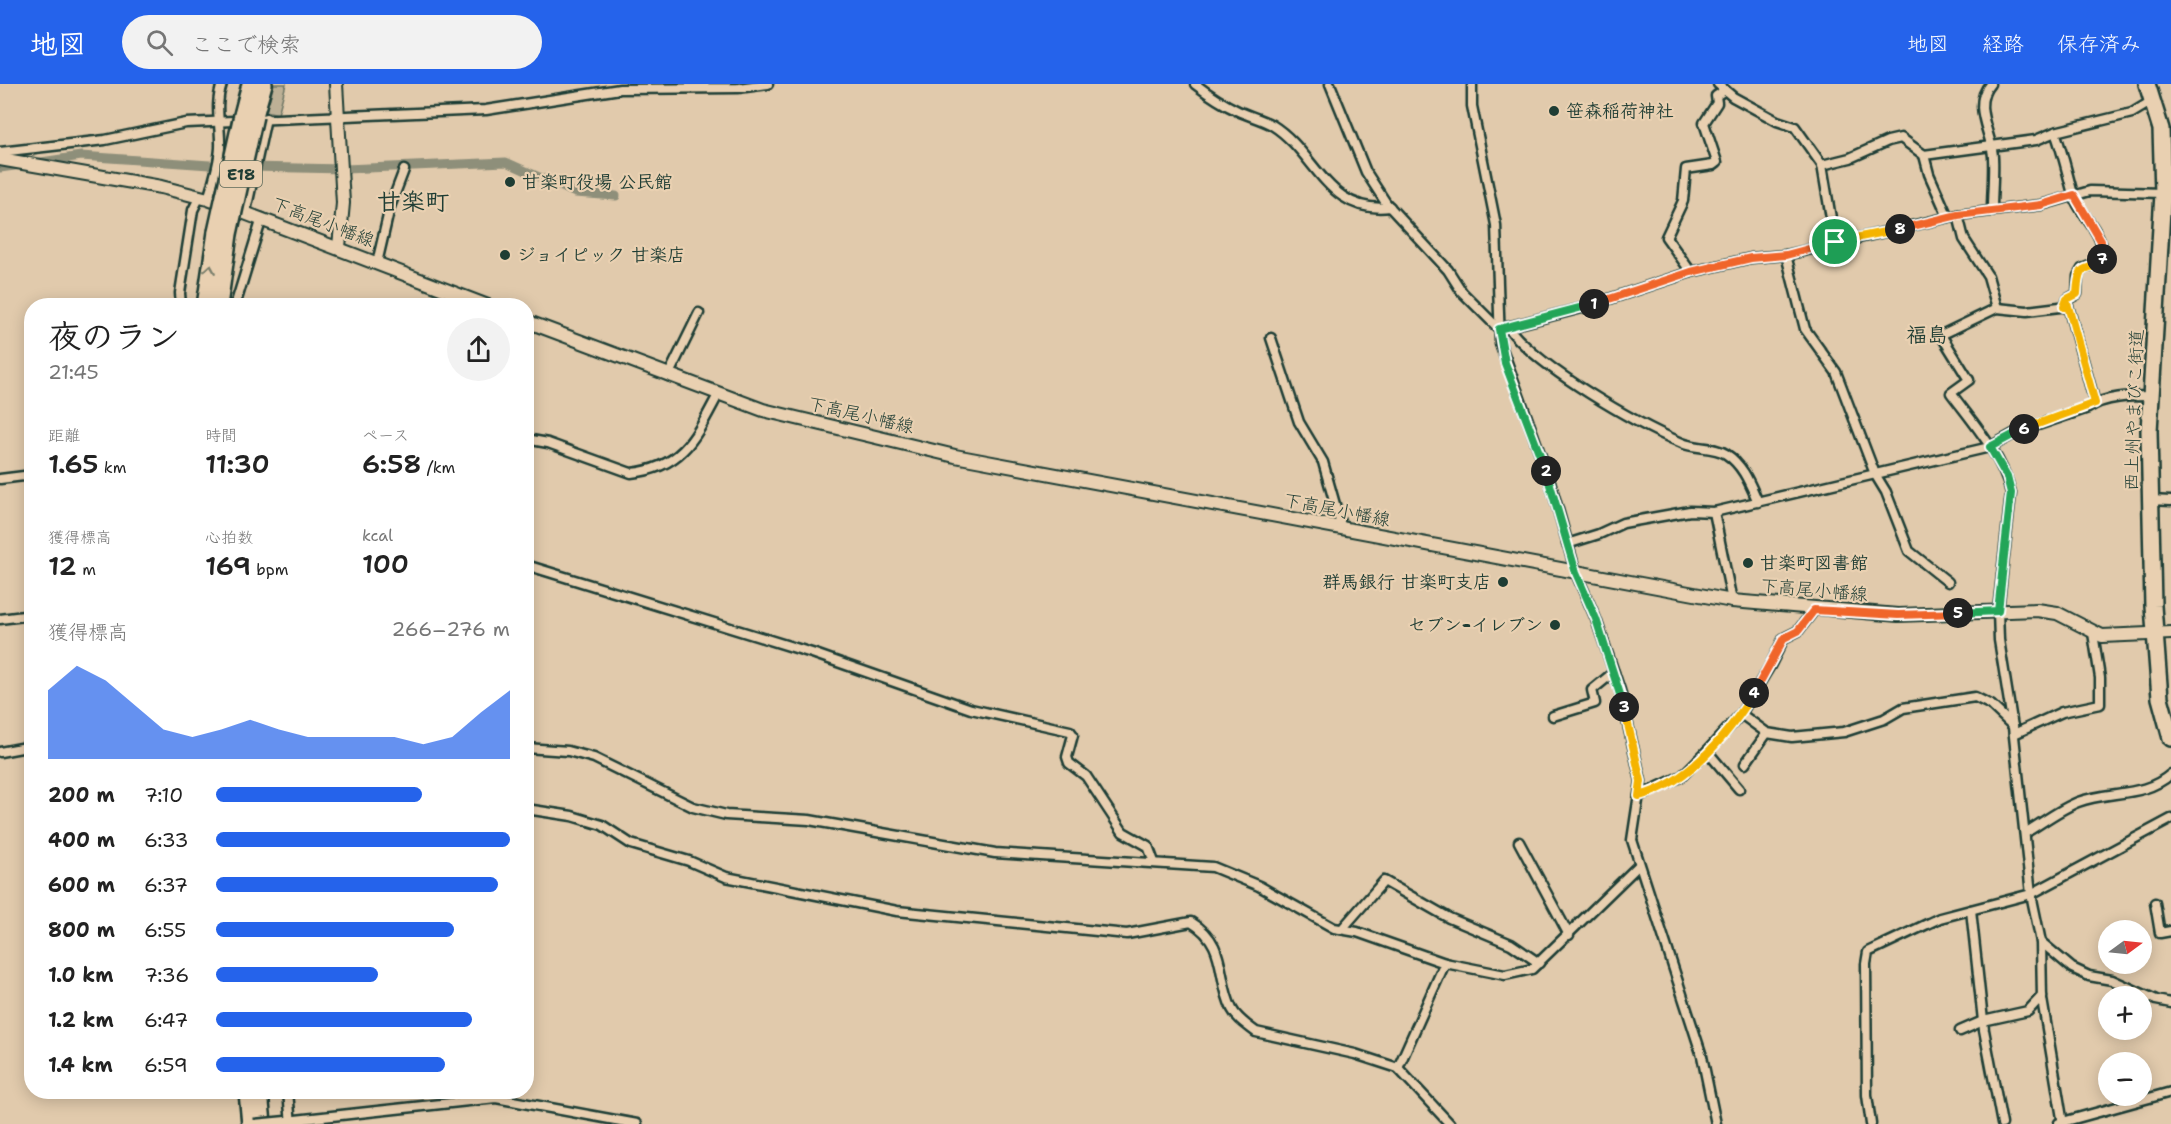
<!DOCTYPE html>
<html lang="ja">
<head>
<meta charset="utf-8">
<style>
	:root { --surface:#fff; --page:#f2f2f2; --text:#222; --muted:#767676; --accent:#2563eb }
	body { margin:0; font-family:"Shantell Sans","Klee One",sans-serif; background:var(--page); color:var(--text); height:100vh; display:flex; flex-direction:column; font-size:22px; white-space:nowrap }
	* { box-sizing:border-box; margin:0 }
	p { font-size:20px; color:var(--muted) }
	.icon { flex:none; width:33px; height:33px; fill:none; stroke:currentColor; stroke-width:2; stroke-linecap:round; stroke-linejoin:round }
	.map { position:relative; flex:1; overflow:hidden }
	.sheet { position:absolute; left:24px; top:214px; width:510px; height:801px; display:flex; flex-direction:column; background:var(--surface); border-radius:24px; box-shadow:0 3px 15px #0003 }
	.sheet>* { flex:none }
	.needle { width:39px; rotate:75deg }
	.tools { position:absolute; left:2098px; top:836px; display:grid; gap:12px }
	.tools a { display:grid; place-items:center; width:54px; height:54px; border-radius:50%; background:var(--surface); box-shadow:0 3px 15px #0003; font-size:30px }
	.pin { position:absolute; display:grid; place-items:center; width:51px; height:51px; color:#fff; margin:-26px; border:3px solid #fff; border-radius:50%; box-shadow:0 2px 6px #0007 }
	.km { position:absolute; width:30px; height:30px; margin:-15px; border-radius:50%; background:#222; color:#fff; font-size:16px; line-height:30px; text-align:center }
	.round { display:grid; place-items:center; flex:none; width:63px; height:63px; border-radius:32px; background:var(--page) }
	.head { display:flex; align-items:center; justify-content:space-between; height:102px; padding:0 24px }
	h1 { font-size:33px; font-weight:600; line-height:45px }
	.stats { display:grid; grid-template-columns:repeat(3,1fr); gap:9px; height:102px; padding:6px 24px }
	.stats div { display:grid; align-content:center }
	.stats b { font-size:26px; font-weight:600 }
	.stats small { font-size:16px; font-weight:400 }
	.stats p { font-size:16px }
	.chart { height:168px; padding:12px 24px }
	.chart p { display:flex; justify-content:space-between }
	.chart svg { width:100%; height:108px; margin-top:6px; fill:var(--accent); opacity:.7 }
	ul { padding:0 24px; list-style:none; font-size:20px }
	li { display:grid; grid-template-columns:96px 72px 1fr; align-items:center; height:45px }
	li i { height:15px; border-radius:8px; background:var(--accent) }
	header { display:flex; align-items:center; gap:36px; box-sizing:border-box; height:84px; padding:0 30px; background:var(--accent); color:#fff }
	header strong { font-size:28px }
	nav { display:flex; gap:33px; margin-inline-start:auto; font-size:21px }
	.search { width:420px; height:54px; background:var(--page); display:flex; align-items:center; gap:15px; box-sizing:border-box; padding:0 21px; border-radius:33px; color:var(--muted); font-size:22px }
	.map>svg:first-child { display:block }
</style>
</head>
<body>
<header>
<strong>地図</strong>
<div class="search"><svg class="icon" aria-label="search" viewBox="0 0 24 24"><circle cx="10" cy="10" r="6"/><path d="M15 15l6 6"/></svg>ここで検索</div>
<nav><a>地図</a><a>経路</a><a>保存済み</a></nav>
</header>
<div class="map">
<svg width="2171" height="1040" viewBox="0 0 2171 1040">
	<rect width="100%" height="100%" fill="#e1caac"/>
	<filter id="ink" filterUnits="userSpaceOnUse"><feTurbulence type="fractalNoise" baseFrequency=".0167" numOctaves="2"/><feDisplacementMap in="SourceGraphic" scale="12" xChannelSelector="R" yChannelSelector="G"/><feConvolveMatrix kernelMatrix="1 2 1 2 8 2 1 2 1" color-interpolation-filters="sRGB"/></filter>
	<g filter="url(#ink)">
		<polygon fill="#bdb096" stroke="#6e7665" stroke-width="1.5" points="274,0 286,0 278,30 266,27"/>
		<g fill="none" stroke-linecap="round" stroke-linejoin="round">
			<g stroke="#8e8f7a" stroke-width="9">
				<polyline points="35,79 81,72 224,82"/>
				<polyline points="250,83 345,85 506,78 575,109 616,112"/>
				<polyline points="0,84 21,81"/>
			</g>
			<defs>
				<g id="street">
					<path d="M1195,0C1208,10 1223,20 1238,27C1249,32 1261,35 1272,41C1316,68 1327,131 1390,123"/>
					<polyline points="1330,0 1366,88 1386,119 1448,186 1462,208 1499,245"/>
					<polyline points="1472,0 1472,22 1496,141 1500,259 1550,397 1576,489 1596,535 1620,606 1641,697 1632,756 1702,972 1716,1040"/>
					<polyline points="1718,0 1733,13 1777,37 1795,43 1822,81 1835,158"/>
					<path d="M1990,0C1971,22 1992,49 1993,73C1994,90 1992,108 1992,126"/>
					<path d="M2055,48C2063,69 2067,89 2073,110C2081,135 2107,149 2102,177L2082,185L2078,192L2077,210L2068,215L2064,223"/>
					<polyline points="0,68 105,56 186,39 486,26 620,5 738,4 768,0"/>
					<polyline points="1924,71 1929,90 1948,133"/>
					<polyline points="1822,81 1850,74 1888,57 1901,54 1924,71 2036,56 2055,48 2132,29 2152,17"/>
					<path d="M208,115C213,99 219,81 220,64C221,41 214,22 222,0"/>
					<polyline points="246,127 266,34"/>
					<path d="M1958,131L1964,155L1988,192L1997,224L1941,251L1969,296L1951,309C1974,340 2002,371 2011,409L1998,527L1999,556L2013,643L2031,810L2041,858L2042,915L2063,1040"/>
					<polyline points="1786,171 1805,245 1836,288 1875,390 1886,408 1909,467 1948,498"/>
					<polyline points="377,179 390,123 404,86"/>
					<polyline points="1691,188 1666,153 1683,117 1686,85 1713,81 1717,78 1704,39 1717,19 1716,12 1725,6"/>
					<polyline points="181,222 180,209 193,126 200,112"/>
					<polyline points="235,222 262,134"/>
					<polyline points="1997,224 2027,227 2068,222 2095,319"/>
					<path d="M1508,243C1537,283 1635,339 1682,359C1695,365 1714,362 1726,370C1743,381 1750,400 1758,418"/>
					<polyline points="1499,245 1582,224 1691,188 1751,174 1786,171 1958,131 2041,121 2090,107 2163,109"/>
					<polyline points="1271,254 1299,338 1323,378 1342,445"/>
					<polyline points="668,292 699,229"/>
					<path d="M526,355L548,359L631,389C683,384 696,352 718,311"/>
					<polyline points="0,395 32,391"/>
					<polyline points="2150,416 2171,417"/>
					<polyline points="1714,428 1732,517"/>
					<path d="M1567,460L1599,450L1623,439L1690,427L1714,428L1990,363L2017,348L2088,324C2105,312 2131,312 2151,312"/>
					<polyline points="526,481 815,570 971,625 1070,647 1073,651 1067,673 1069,679 1086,692 1123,748 1148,762 1154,778"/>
					<polyline points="0,535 32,531"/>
					<polyline points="1741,630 1767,649 1792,653 1844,648 1884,635 1903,624 1975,613 1991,621 2013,642"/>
					<polyline points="1553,632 1595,619 1592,606 1614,588"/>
					<polyline points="2014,650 2062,628 2100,620 2100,594 2093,549"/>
					<polyline points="526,664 568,667 594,674 693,723 726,731 809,736 995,769 1213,783 1259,802 1334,844 1357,848 1445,879 1505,891 1532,885 1639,781"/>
					<polyline points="1707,667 1739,705"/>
					<polyline points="0,668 32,662"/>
					<polyline points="1745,680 1767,649"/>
					<polyline points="1639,712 1682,692 1709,665 1741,630 1770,582 1784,554 1798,547 1814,526"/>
					<path d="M526,725L572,732L602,741L631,760L689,777L726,793L897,827L1127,850L1191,838C1228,860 1216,893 1232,925C1237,935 1247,941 1256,948L1355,970L1398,984L1450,1040"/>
					<path d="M2025,749C2042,739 2060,725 2078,718C2110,706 2144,714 2171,690"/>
					<polyline points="1519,758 1569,851"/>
					<polyline points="2155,819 2160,849 2171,847"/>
					<polyline points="1971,826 1984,946 2002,1040"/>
					<polyline points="1342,845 1384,797 1449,834 1511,860 1539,879"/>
					<polyline points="2041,858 2072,884 2089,892 2112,896 2156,916 2171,919"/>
					<polyline points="1960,947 1983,937 2028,927 2042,912"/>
					<polyline points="1398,984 1445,879"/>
					<polyline points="288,1008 291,1040"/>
					<polyline points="286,1037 496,1014 637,1040"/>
					<polyline points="2059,1039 2171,1008"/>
					<polyline points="1871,1040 1867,1011 1866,880 1868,868 1940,834 2031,810 2171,735"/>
				</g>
				<g id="secondary">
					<polyline points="336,0 343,119 339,163"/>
					<polyline points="0,75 161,103 208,115 488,222"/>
					<polyline points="526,237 763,326 955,372 1732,517 1898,531 2037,526 2057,529 2102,552 2171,549"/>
				</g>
				<g id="highway">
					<polyline points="2147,0 2161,45 2163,109 2149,347 2153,522 2160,614 2171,654"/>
					<polyline points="242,31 250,0"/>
					<polyline points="255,32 264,0"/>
					<polyline points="205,222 216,148"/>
					<polyline points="219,222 229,150"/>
					<polyline points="247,1008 250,1040"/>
					<polyline points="260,1008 263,1040"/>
				</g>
			</defs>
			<use href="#street" stroke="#1f3d34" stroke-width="13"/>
			<use href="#secondary" stroke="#1f3d34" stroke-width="16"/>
			<use href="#highway" stroke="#1f3d34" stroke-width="20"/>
			<use href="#street" stroke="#e9d0b1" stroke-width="8"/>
			<use href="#secondary" stroke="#e9d0b1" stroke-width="12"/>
			<use href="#highway" stroke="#e9d0b1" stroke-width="15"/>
			<defs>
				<polyline id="street-bridge" points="254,1040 286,1037"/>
				<g id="highway-bridge">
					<polyline points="216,148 242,31"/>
					<polyline points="229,150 255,32"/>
				</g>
			</defs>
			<use href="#street-bridge" stroke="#1f3d34" stroke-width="13" stroke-linecap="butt"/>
			<use href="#highway-bridge" stroke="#1f3d34" stroke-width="20" stroke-linecap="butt"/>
			<use href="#street-bridge" stroke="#e9d0b1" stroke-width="8"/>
			<use href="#highway-bridge" stroke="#e9d0b1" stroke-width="15"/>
		</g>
		<defs><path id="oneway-chevron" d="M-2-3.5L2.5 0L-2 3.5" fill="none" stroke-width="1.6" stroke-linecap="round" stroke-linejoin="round" transform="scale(1.5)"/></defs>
		<use stroke="#7a7f6c" href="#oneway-chevron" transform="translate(210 185) rotate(-81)"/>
	</g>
	<g fill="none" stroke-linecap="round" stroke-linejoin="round" filter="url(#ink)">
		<defs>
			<polyline id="split-1" points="1594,220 1691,188 1751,174 1786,171 1835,158"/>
			<polyline id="split-2" points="1546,387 1505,279 1499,245 1594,220"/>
			<polyline id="split-3" points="1546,387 1576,489 1596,535 1624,623"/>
			<path id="split-4" d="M1624,623L1641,697L1639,712C1688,700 1728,650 1754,609"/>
			<polyline id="split-5" points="1754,609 1784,554 1798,547 1814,526 1898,531 1958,529"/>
			<polyline id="split-6" points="1958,529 1998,527 2011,409 2007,393 1990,363 2024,345"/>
			<path id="split-7" d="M2024,345L2095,319L2068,222L2064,223L2067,215L2077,210C2079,173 2087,192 2102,175"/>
			<polyline id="split-8" points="1900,145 1958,131 2041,121 2074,111 2101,157 2102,175"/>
			<polyline id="split-9" points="1835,158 1900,145"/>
		</defs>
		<use href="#split-1" stroke="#fff" stroke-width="12"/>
		<use href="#split-2" stroke="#fff" stroke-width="12"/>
		<use href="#split-3" stroke="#fff" stroke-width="12"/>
		<use href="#split-4" stroke="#fff" stroke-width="12"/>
		<use href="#split-5" stroke="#fff" stroke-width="12"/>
		<use href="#split-6" stroke="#fff" stroke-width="12"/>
		<use href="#split-7" stroke="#fff" stroke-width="12"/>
		<use href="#split-8" stroke="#fff" stroke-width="12"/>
		<use href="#split-9" stroke="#fff" stroke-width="12"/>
		<use href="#split-1" stroke="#f0652b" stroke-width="8"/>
		<use href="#split-2" stroke="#22a559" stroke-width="8"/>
		<use href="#split-3" stroke="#22a559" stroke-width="8"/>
		<use href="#split-4" stroke="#f5b400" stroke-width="8"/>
		<use href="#split-5" stroke="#f0652b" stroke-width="8"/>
		<use href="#split-6" stroke="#22a559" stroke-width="8"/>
		<use href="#split-7" stroke="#f5b400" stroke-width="8"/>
		<use href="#split-8" stroke="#f0652b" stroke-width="8"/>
		<use href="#split-9" stroke="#f5b400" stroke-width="8"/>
	</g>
	<g fill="#1f3d34" stroke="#e9d0b1" stroke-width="2">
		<circle cx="1554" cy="27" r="6"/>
		<circle cx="510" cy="98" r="6"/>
		<circle cx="505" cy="171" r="6"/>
		<circle cx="1748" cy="479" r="6"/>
		<circle cx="1503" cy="498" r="6"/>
		<circle cx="1555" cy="541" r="6"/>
	</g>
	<g text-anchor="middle" stroke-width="4.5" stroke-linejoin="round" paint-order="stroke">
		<rect fill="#e9d0b1" stroke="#5c695a" stroke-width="1.5" x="220" y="77" width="42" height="26" rx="4.5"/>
		<g font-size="16" font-weight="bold" fill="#1f3d34">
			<text x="241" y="96">E18</text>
		</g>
		<g font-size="18" font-weight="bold" fill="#1f3d34" stroke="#e9d0b1" text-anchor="start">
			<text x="1566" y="33">笹森稲荷神社</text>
			<text x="522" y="104">甘楽町役場 公民館</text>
			<text x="517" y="177">ジョイピック 甘楽店</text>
			<text x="1760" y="485">甘楽町図書館</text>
			<text x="1491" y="504" text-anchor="end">群馬銀行 甘楽町支店</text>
			<text x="1543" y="547" text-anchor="end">セブン-イレブン</text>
		</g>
		<g font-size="18" fill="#1f3d34" stroke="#e9d0b1">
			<text transform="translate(323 138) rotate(21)" y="6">下高尾小幡線</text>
			<text transform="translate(2134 326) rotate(-88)" y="6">西上州やまびこ街道</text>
			<text transform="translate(861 331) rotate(13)" y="6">下高尾小幡線</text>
			<text transform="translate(1337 426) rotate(11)" y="6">下高尾小幡線</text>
			<text transform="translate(1814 506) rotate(5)" y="6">下高尾小幡線</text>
		</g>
		<g font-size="21" font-weight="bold" fill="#1f3d34" stroke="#e9d0b1">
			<text x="1927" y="258">福島</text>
		</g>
		<g font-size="24" font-weight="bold" fill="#1f3d34" stroke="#e9d0b1">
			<text x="413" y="126">甘楽町</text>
		</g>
	</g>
</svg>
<div class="tools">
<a><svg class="needle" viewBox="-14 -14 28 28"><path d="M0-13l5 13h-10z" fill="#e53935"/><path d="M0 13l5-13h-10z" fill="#767676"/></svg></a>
<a>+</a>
<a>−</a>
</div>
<div class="pin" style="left:1835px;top:158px;background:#1e9e55"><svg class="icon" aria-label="arrive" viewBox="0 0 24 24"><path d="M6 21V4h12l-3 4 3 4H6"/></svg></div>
<b class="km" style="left:1594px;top:220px">1</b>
<b class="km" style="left:1546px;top:387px">2</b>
<b class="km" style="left:1624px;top:623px">3</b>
<b class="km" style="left:1754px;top:609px">4</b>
<b class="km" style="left:1958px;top:529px">5</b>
<b class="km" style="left:2024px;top:345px">6</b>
<b class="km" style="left:2102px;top:175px">7</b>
<b class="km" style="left:1900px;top:145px">8</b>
<section class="sheet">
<div class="head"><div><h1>夜のラン</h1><p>21:45</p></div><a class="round"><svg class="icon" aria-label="share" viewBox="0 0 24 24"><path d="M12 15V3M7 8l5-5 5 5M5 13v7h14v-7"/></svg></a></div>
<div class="stats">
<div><p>距離</p><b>1.65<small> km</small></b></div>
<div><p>時間</p><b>11:30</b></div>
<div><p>ペース</p><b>6:58<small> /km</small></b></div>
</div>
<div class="stats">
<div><p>獲得標高</p><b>12<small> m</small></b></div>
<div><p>心拍数</p><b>169<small> bpm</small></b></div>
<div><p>kcal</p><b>100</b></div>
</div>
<div class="chart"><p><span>獲得標高</span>266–276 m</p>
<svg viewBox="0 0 160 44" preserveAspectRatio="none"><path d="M0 44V16L10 6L20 12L30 22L40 32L50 35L60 32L70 28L80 32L90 35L100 35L110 35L120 35L130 38L140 35L150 25L160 16V44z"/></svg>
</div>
<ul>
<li><b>200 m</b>7:10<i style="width:70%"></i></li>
<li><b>400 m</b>6:33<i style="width:100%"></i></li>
<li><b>600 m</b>6:37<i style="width:96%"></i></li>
<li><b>800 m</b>6:55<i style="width:81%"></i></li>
<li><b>1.0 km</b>7:36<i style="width:55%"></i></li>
<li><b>1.2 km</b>6:47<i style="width:87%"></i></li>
<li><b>1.4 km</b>6:59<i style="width:78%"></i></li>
</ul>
</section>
</div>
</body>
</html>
